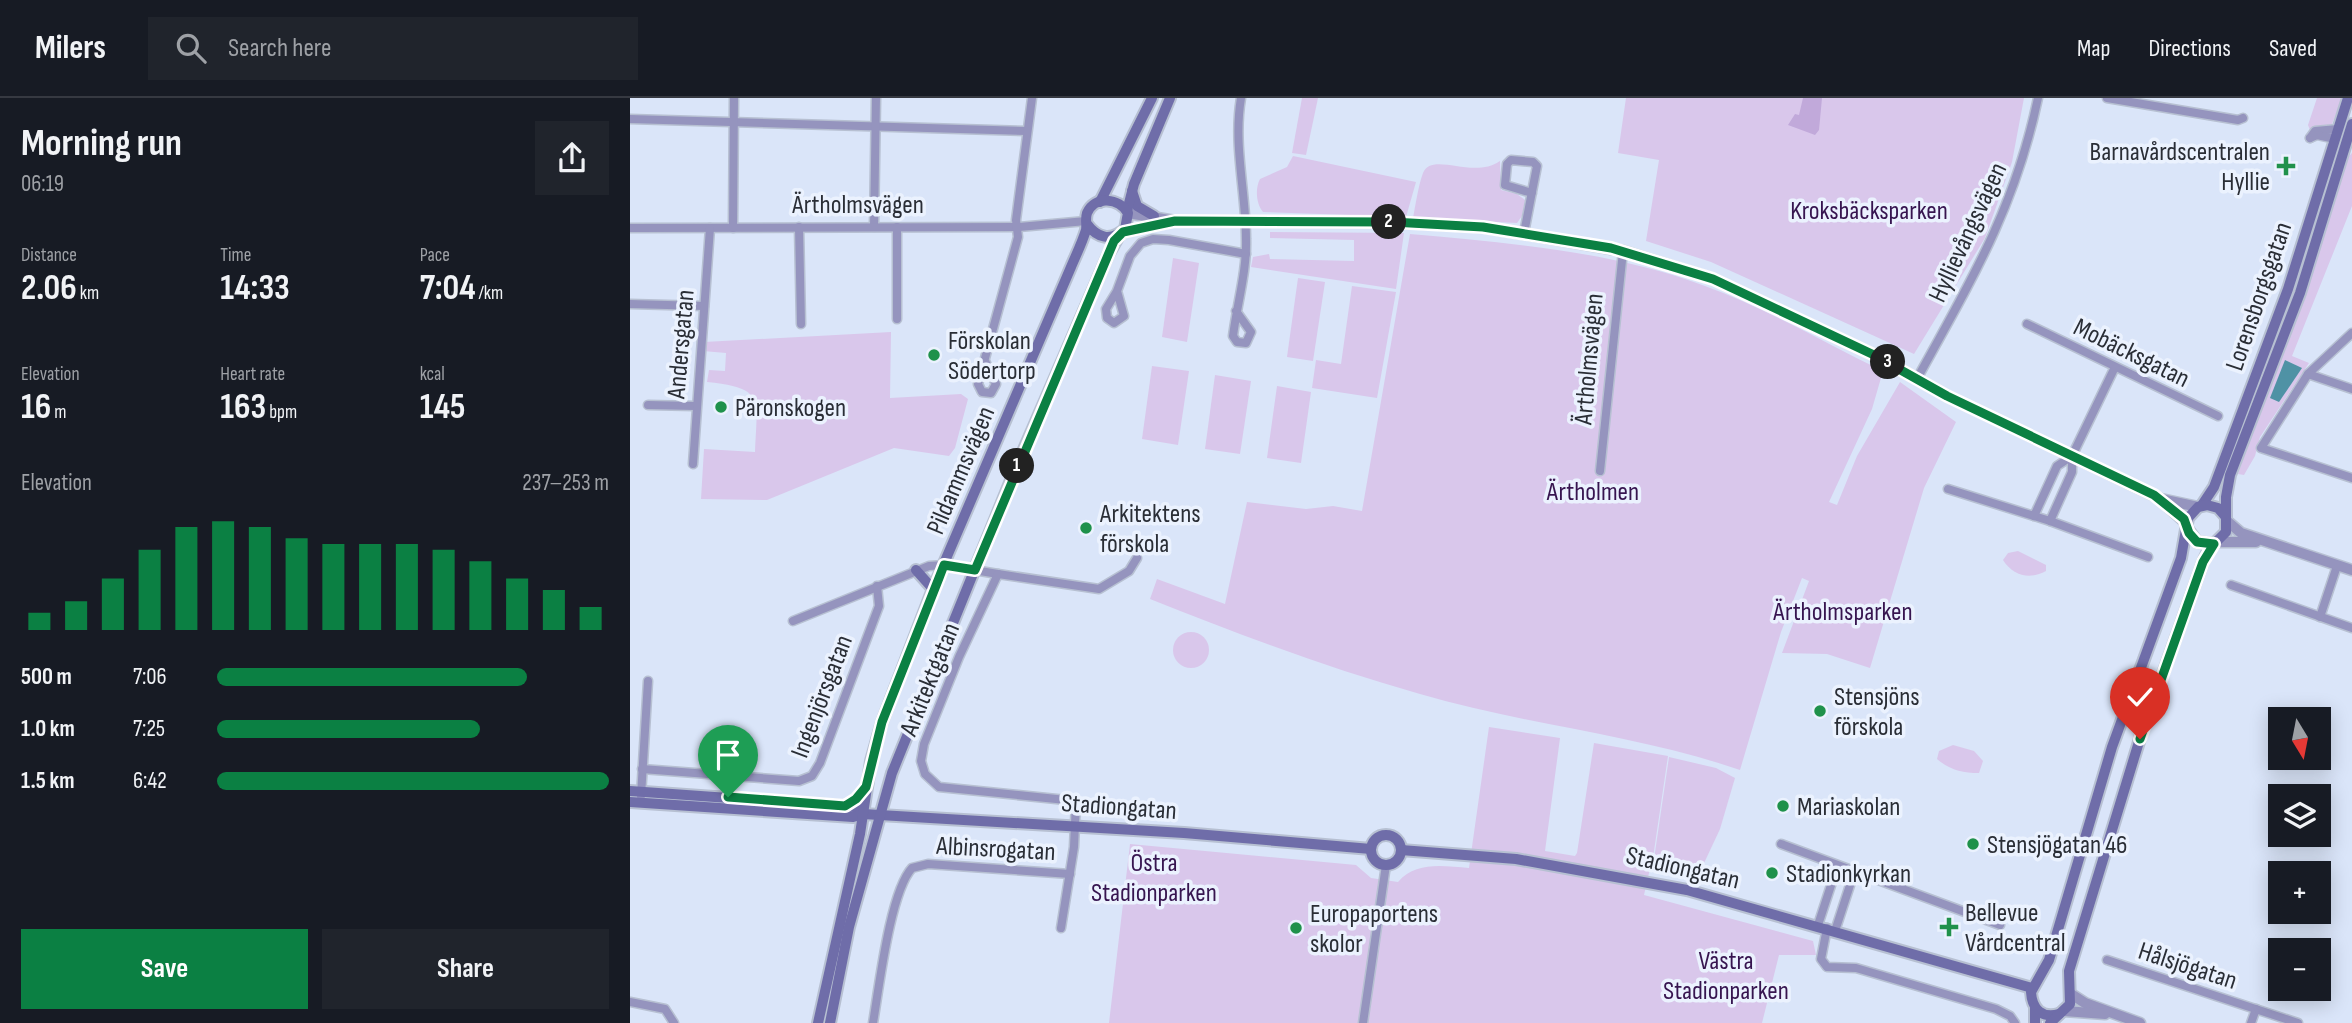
<!DOCTYPE html>
<html lang="en">
<head>
<meta charset="utf-8">
<style>
	:root { --surface:#171b24; --page:#20242c; --text:#f1f3f6; --muted:#9ea1a6; --line:#363941; --accent:#0b8043 }
	body { margin:0; font-family:"Sofia Sans Condensed",sans-serif; background:var(--page); color:var(--text); height:100vh; display:flex; flex-direction:column; font-size:26px; white-space:nowrap }
	* { box-sizing:border-box; margin:0 }
	p { font-size:23px; color:var(--muted) }
	.icon { flex:none; width:38px; height:38px; fill:none; stroke:currentColor; stroke-width:2; stroke-linecap:round; stroke-linejoin:round }
	.map { position:relative; flex:1; overflow:hidden }
	.details { display:flex; flex-direction:column; background:var(--surface); width:630px }
	.details>* { flex:none }
	.needle { width:46px; rotate:170deg }
	.tools { position:absolute; left:1638px; top:609px; display:grid; gap:14px }
	.tools a { display:grid; place-items:center; width:63px; height:63px; border-radius:0px; background:var(--surface); box-shadow:0 4px 18px #0003; font-size:35px }
	.pin { position:absolute; display:grid; place-items:center; width:60px; height:60px; color:#fff; margin:-72px -30px; border-radius:50% 50% 50% 0; rotate:-45deg; box-shadow:0 0 7px #0007 }
	.pin .icon { rotate:45deg }
	.km { position:absolute; width:35px; height:35px; margin:-18px; border-radius:50%; background:#222; color:#fff; font-size:19px; line-height:35px; text-align:center }
	.round { display:grid; place-items:center; flex:none; width:74px; height:74px; border-radius:0px; background:var(--page) }
	.head { display:flex; align-items:center; justify-content:space-between; height:119px; padding:0 21px }
	h1 { font-size:38px; font-weight:700; line-height:52px }
	.stats { display:grid; grid-template-columns:repeat(3,1fr); gap:10px; height:119px; padding:7px 21px }
	.stats div { display:grid; align-content:center }
	.stats b { font-size:35px; font-weight:700 }
	.stats small { font-size:19px; font-weight:400 }
	.stats p { font-size:19px }
	.chart { height:196px; padding:14px 21px }
	.chart p { display:flex; justify-content:space-between }
	.chart svg { width:100%; height:126px; margin-top:7px; stroke:var(--accent); stroke-width:6 }
	.action { display:flex; gap:14px; margin-top:auto; padding:14px 21px }
	.action a { flex:1; height:80px; border-radius:0px; background:var(--accent); color:#fff; font-size:28px; font-weight:700; line-height:80px; text-align:center }
	.action a+a { background:var(--page); color:var(--text) }
	ul { padding:0 21px; list-style:none; font-size:23px }
	li { display:grid; grid-template-columns:112px 84px 1fr; align-items:center; height:52px }
	li i { height:18px; border-radius:9px; background:var(--accent) }
	header { display:flex; align-items:center; gap:42px; box-sizing:border-box; height:98px; padding:0 35px; background:var(--surface); border-bottom:2px solid var(--line) }
	header strong { font-size:33px }
	nav { display:flex; gap:38px; margin-inline-start:auto; font-size:24px }
	.search { width:490px; height:63px; background:var(--page); display:flex; align-items:center; gap:18px; box-sizing:border-box; padding:0 24px; border-radius:0px; color:var(--muted); font-size:26px }
	main { display:flex; flex:1; min-height:0 }
	.map>svg:first-child { display:block }
</style>
</head>
<body>
<header>
<strong>Milers</strong>
<div class="search"><svg class="icon" aria-label="search" viewBox="0 0 24 24"><circle cx="10" cy="10" r="6"/><path d="M15 15l6 6"/></svg>Search here</div>
<nav><a>Map</a><a>Directions</a><a>Saved</a></nav>
</header>
<main>
<section class="details">
<div class="head"><div><h1>Morning run</h1><p>06:19</p></div><a class="round"><svg class="icon" aria-label="share" viewBox="0 0 24 24"><path d="M12 15V3M7 8l5-5 5 5M5 13v7h14v-7"/></svg></a></div>
<div class="stats">
<div><p>Distance</p><b>2.06<small> km</small></b></div>
<div><p>Time</p><b>14:33</b></div>
<div><p>Pace</p><b>7:04<small> /km</small></b></div>
</div>
<div class="stats">
<div><p>Elevation</p><b>16<small> m</small></b></div>
<div><p>Heart rate</p><b>163<small> bpm</small></b></div>
<div><p>kcal</p><b>145</b></div>
</div>
<div class="chart"><p><span>Elevation</span>237–253 m</p>
<svg viewBox="0 0 160 44" preserveAspectRatio="none"><path d="M5 44V38M15 44V34M25 44V26M35 44V16M45 44V8M55 44V6M65 44V8M75 44V12M85 44V14M95 44V14M105 44V14M115 44V16M125 44V20M135 44V26M145 44V30M155 44V36"/></svg>
</div>
<ul>
<li><b>500 m</b>7:06<i style="width:79%"></i></li>
<li><b>1.0 km</b>7:25<i style="width:67%"></i></li>
<li><b>1.5 km</b>6:42<i style="width:100%"></i></li>
</ul>
<div class="action"><a>Save</a><a>Share</a></div>
</section>
<div class="map">
<svg width="1722" height="925" viewBox="0 0 1722 925">
	<rect width="100%" height="100%" fill="#dae5f9"/>
	<g fill="#d9c7eb">
		<polygon points="672,0 688,0 676,57 662,55"/>
		<polygon points="996,0 1394,0 1382,64 1355,140 1284,256 1081,164 1016,143 1029,62 988,55"/>
		<polygon points="1687,0 1712,0 1702,26 1680,32 1678,27"/>
		<polygon points="1722,55 1722,108 1662,258 1679,265 1630,339 1625,358 1614,377 1608,376 1716,61"/>
		<path d="M663,58L786,84L776,119L633,114C626,106 625,90 630,81L657,69Z"/>
		<path d="M870,63L871,92L887,96L895,102L892,118L887,125L783,120C786,105 788,89 793,75C802,53 843,82 870,63Z"/>
		<polygon points="640,134 774,135 766,191 621,169 623,159 639,156 640,161 724,163 724,142 640,140"/>
		<path d="M780,136C878,145 982,153 1075,188C1136,210 1195,245 1253,273L1242,311L1199,404L1207,407L1227,358L1270,284L1326,324L1294,390L1240,570L1197,556L1152,555L1179,483L1172,480L1151,534L1110,672C1006,636 895,627 790,596C698,570 608,536 520,501L527,481L595,506L617,404L676,411L703,408L732,413Z"/>
		<polygon points="543,160 569,165 557,244 532,239"/>
		<polygon points="668,180 695,184 683,263 657,259"/>
		<polygon points="722,188 766,194 747,300 682,290 686,262 711,266"/>
		<path d="M261,234L260,300L331,296L338,301L325,350L319,358L264,350L137,402L71,401L74,351L125,354C127,300 135,290 77,284L79,272L95,273L96,255L73,253L74,244Z"/>
		<polygon points="522,268 559,273 548,347 512,341"/>
		<polygon points="585,277 621,283 610,356 575,351"/>
		<polygon points="647,288 681,294 671,365 637,360"/>
		<path d="M1388,453L1416,467V473C1400,482 1383,478 1373,462L1378,455Z"/>
		<circle cx="561" cy="552" r="18"/>
		<path d="M859,629L930,640L915,753L945,758L947,755L964,645L1038,658L1024,753L1014,797L1183,843L1186,857H1149L1132,925H479L500,746L726,767L741,780L768,784C786,763 813,768 839,770Z"/>
		<path d="M1323,647L1344,653L1353,663L1349,675C1332,675 1320,672 1307,661L1309,653Z"/>
		<polygon points="1039,659 1086,670 1105,680 1090,731 1068,778 1023,768"/>
	</g>
	<polygon fill="#c1a9da" points="1173,0 1192,0 1189,32 1185,37 1158,27 1165,16 1169,17"/>
	<polygon fill="#4f92a5" points="1655,262 1672,270 1649,304 1640,300"/>
	<g fill="none" stroke-linecap="round" stroke-linejoin="round">
		<defs>
			<g id="minor">
				<polyline points="1477,0 1608,22 1613,20"/>
				<polyline points="0,21 397,33"/>
				<polyline points="1680,40 1685,33 1708,31"/>
				<polyline points="1680,40 1687,37 1705,41"/>
				<polyline points="169,129 171,226"/>
				<polyline points="244,129 246,0"/>
				<polyline points="0,130 389,129 456,123"/>
				<polyline points="103,130 104,0"/>
				<polyline points="894,135 907,68 903,64 881,62 877,66 875,87 902,95"/>
				<polyline points="487,193 476,211 477,220 484,225 494,218 487,193 500,158 511,145 523,141 539,142 616,156"/>
				<polyline points="0,206 74,208"/>
				<path d="M606,213L621,234L616,245L607,244L603,238C607,206 617,173 616,141C616,94 603,47 611,0"/>
				<polyline points="267,221 267,129"/>
				<polyline points="1397,226 1588,318"/>
				<polyline points="1722,235 1678,276 1631,350 1722,380"/>
				<polyline points="355,263 366,286 361,295 352,294 348,286 388,139 386,122 402,0"/>
				<polyline points="1678,276 1722,291"/>
				<path d="M1288,279C1341,183 1385,110 1408,0"/>
				<polyline points="18,307 65,308"/>
				<polyline points="63,366 80,130"/>
				<polyline points="970,373 993,153"/>
				<polyline points="1318,391 1420,423 1518,459"/>
				<polyline points="1404,418 1427,368 1442,358"/>
				<polyline points="1420,423 1442,374 1442,358 1485,269"/>
				<polyline points="1601,487 1722,530"/>
				<polyline points="1690,519 1707,468"/>
				<polyline points="163,523 299,468 314,467 368,476"/>
				<polyline points="12,671 169,683 182,678 190,665 249,508 247,488"/>
				<polyline points="11,698 18,583"/>
				<polyline points="1151,746 1370,827"/>
				<polyline points="1188,827 1207,769"/>
				<polyline points="431,830 444,749 446,703 309,689 295,676 291,663 294,646 329,559 368,476 469,491 499,473 507,460"/>
				<polyline points="1197,830 1191,861 1197,869 1226,870 1366,911 1380,918 1385,925"/>
				<polyline points="1205,833 1224,775"/>
				<polyline points="1477,862 1668,925"/>
				<polyline points="0,904 35,911 44,925"/>
				<path d="M243,925C249,890 260,794 282,770L298,766L440,776"/>
				<polyline points="733,925 756,767"/>
				<polyline points="1621,925 1626,911"/>
			</g>
			<g id="tertiary">
				<polyline points="498,115 545,123 762,124 853,129 993,153 1083,181 1244,257 1317,298 1531,401 1568,409"/>
				<polyline points="493,134 540,124"/>
				<polyline points="1534,405 1557,426"/>
				<polyline points="1597,423 1611,435 1722,472"/>
				<polyline points="1588,444 1626,444"/>
				<polyline points="1441,896 1455,905 1510,925"/>
				<polyline points="1434,913 1475,916"/>
			</g>
			<g id="secondary">
				<polyline points="502,93 507,108 524,118"/>
				<polyline points="470,104 522,0"/>
				<polyline points="497,113 504,86 540,0"/>
				<polyline points="1572,407 1584,389 1658,191 1718,0"/>
				<polyline points="1557,430 1567,444 1584,446"/>
				<polyline points="286,472 303,491"/>
				<polyline points="0,693 224,709 233,716"/>
				<polyline points="0,704 223,719 233,716 554,735 741,751"/>
				<circle cx="756" cy="752" r="15"/>
				<polyline points="771,752 886,761 1057,792 1402,890"/>
				<path d="M1429,916C1412,921 1402,911 1401,894L1419,862L1482,649L1551,460L1558,420L1568,409L1577,407L1588,410L1595,418"/>
				<path d="M188,925L230,736L241,663L252,624L303,491L441,169C446,157 452,145 456,132C457,126 455,121 457,115C465,97 489,100 498,115L495,131C481,144 467,140 457,126"/>
				<polyline points="200,925 219,829 262,675 386,370 478,157 490,136"/>
				<polyline points="1405,925 1405,910"/>
				<polyline points="1420,925 1440,906 1439,873 1512,634 1573,464 1579,451 1596,434 1596,399 1600,377 1670,195 1722,26"/>
			</g>
		</defs>
		<use href="#minor" stroke="#b7c0d2" stroke-width="11"/>
		<use href="#tertiary" stroke="#b7c0d2" stroke-width="13"/>
		<use href="#secondary" stroke="#b7c0d2" stroke-width="14"/>
		<use href="#minor" stroke="#9594be" stroke-width="8"/>
		<use href="#tertiary" stroke="#9594be" stroke-width="10"/>
		<use href="#secondary" stroke="#6f6da9" stroke-width="10"/>
	</g>
	<g fill="none" stroke-linecap="round" stroke-linejoin="round">
		<defs>
			<polyline id="route" points="98,699 215,708 226,701 236,689 252,624 309,480 314,467 345,472 484,143 493,134 545,123 762,124 853,129 981,150 1083,181 1244,257 1317,298 1524,397 1554,421 1559,435 1567,444 1584,446 1573,464 1510,641"/>
		</defs>
		<use href="#route" stroke="#fff" stroke-width="14"/>
		<use href="#route" stroke="#0b8043" stroke-width="9"/>
	</g>
	<g fill="#1f914b" stroke="#ebf2fe" stroke-width="2.5">
		<path d="M1652.5 57.5h7v7h7v7h-7v7h-7v-7h-7v-7h7z"/>
		<circle cx="304" cy="257" r="7"/>
		<circle cx="91" cy="309" r="7"/>
		<circle cx="456" cy="430" r="7"/>
		<circle cx="1190" cy="613" r="7"/>
		<circle cx="1153" cy="708" r="7"/>
		<circle cx="1343" cy="746" r="7"/>
		<circle cx="1142" cy="775" r="7"/>
		<path d="M1315.5 818.5h7v7h7v7h-7v7h-7v-7h-7v-7h7z"/>
		<circle cx="666" cy="830" r="7"/>
	</g>
	<g text-anchor="middle" stroke-width="7" stroke-linejoin="round" paint-order="stroke">
		<g font-size="26" fill="#2a2e36" stroke="#ebf2fe" text-anchor="start">
			<text x="1640" y="62" text-anchor="end">Barnavårdscentralen<tspan x="1640" dy="30">Hyllie</tspan></text>
			<text x="318" y="251">Förskolan<tspan x="318" dy="30">Södertorp</tspan></text>
			<text x="105" y="318">Päronskogen</text>
			<text x="470" y="424">Arkitektens<tspan x="470" dy="30">förskola</tspan></text>
			<text x="1204" y="607">Stensjöns<tspan x="1204" dy="30">förskola</tspan></text>
			<text x="1167" y="717">Mariaskolan</text>
			<text x="1357" y="755">Stensjögatan 46</text>
			<text x="1156" y="784">Stadionkyrkan</text>
			<text x="1335" y="823">Bellevue<tspan x="1335" dy="30">Vårdcentral</tspan></text>
			<text x="680" y="824">Europaportens<tspan x="680" dy="30">skolor</tspan></text>
		</g>
		<g font-size="26" fill="#2a2e36" stroke="#ebf2fe">
			<text x="228" y="115">Ärtholmsvägen</text>
			<text transform="translate(1337 134) rotate(-65)" y="9">Hyllievångsvägen</text>
			<text transform="translate(1628 198) rotate(-71)" y="9">Lorensborgsgatan</text>
			<text transform="translate(50 246) rotate(-85)" y="9">Andersgatan</text>
			<text transform="translate(1502 254) rotate(26)" y="9">Mobäcksgatan</text>
			<text transform="translate(958 261) rotate(-85)" y="9">Ärtholmsvägen</text>
			<text transform="translate(330 372) rotate(-67)" y="9">Pildammsvägen</text>
			<text transform="translate(299 581) rotate(-68)" y="9">Arkitektgatan</text>
			<text transform="translate(191 598) rotate(-69)" y="9">Ingenjörsgatan</text>
			<text transform="translate(489 708) rotate(4)" y="9">Stadiongatan</text>
			<text transform="translate(366 750) rotate(3)" y="9">Albinsrogatan</text>
			<text transform="translate(1053 769) rotate(13)" y="9">Stadiongatan</text>
			<text transform="translate(1558 867) rotate(18)" y="9">Hålsjögatan</text>
		</g>
		<g font-size="26" fill="#371550" stroke="#ebf2fe">
			<text x="1239" y="121">Kroksbäcksparken</text>
			<text x="963" y="402">Ärtholmen</text>
			<text x="1213" y="522">Ärtholmsparken</text>
			<text x="524" y="773">Östra<tspan x="524" dy="30">Stadionparken</tspan></text>
			<text x="1096" y="871">Västra<tspan x="1096" dy="30">Stadionparken</tspan></text>
		</g>
	</g>
</svg>
<div class="tools">
<a><svg class="needle" viewBox="-14 -14 28 28"><path d="M0-13l5 13h-10z" fill="#e53935"/><path d="M0 13l5-13h-10z" fill="#9ea1a6"/></svg></a>
<a><svg class="icon" aria-label="layers" viewBox="0 0 24 24"><path d="M12 4l9 5-9 5-9-5zM3 14l9 5 9-5"/></svg></a>
<a>+</a>
<a>−</a>
</div>
<div class="pin" style="left:98px;top:699px;background:#1e9e55"><svg class="icon" aria-label="arrive" viewBox="0 0 24 24"><path d="M6 21V4h12l-3 4 3 4H6"/></svg></div>
<div class="pin" style="left:1510px;top:641px;background:#d93025"><svg class="icon" aria-label="check" viewBox="0 0 24 24"><path d="M5 12l5 5 9-10"/></svg></div>
<b class="km" style="left:387px;top:368px">1</b>
<b class="km" style="left:759px;top:124px">2</b>
<b class="km" style="left:1258px;top:264px">3</b>
</div>
</main>
</body>
</html>
